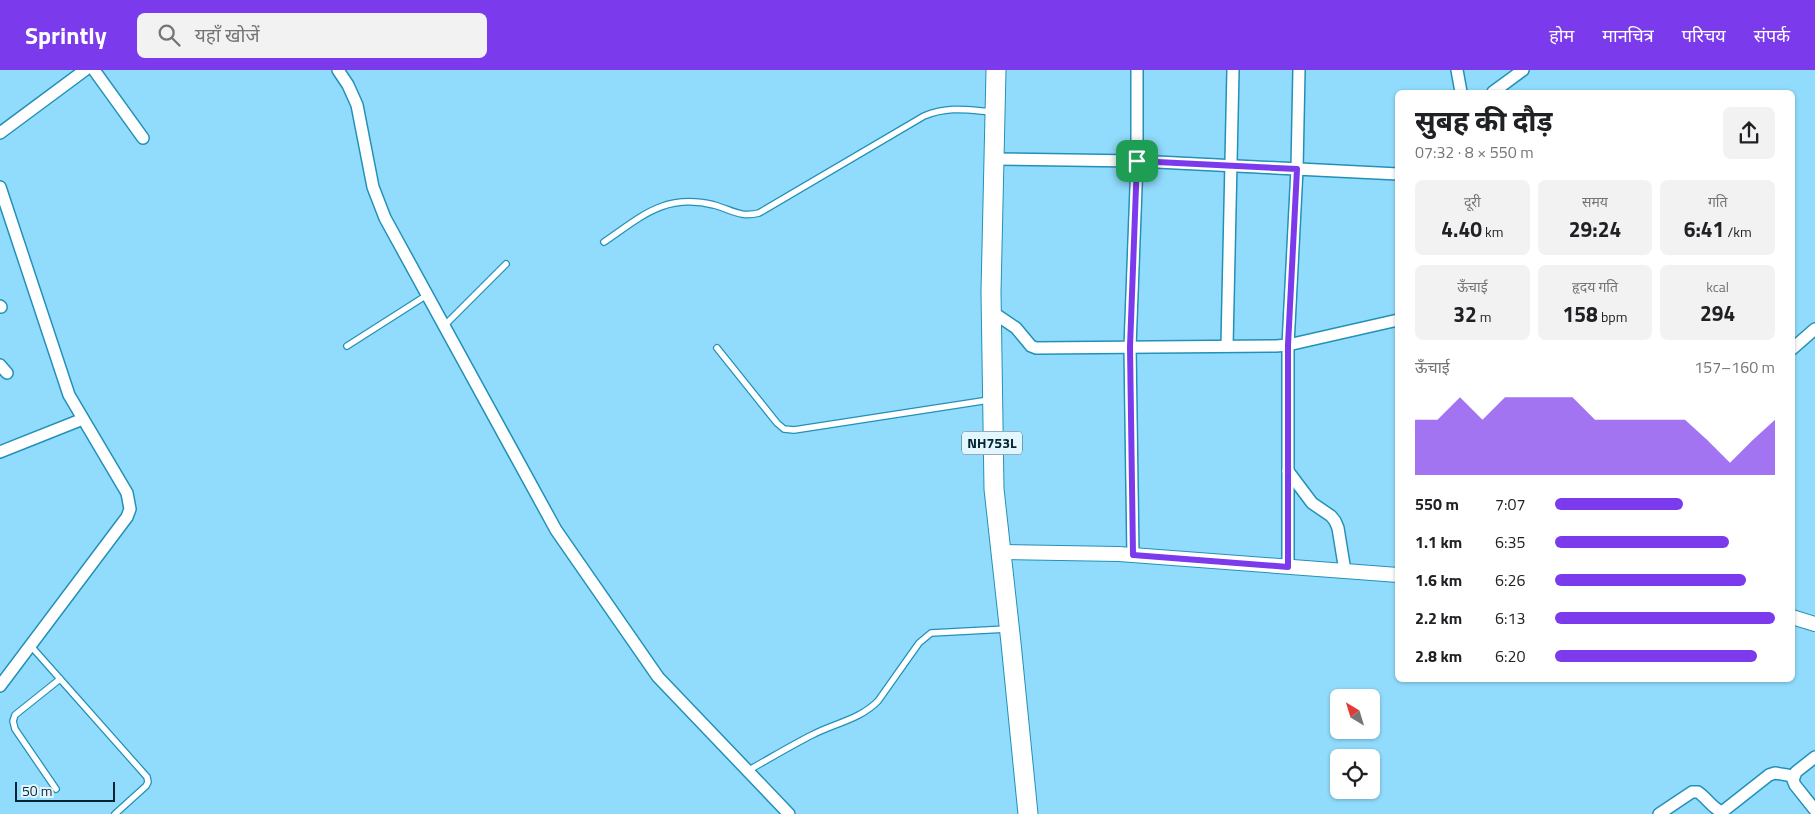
<!DOCTYPE html>
<html lang="hi">
<head>
<meta charset="utf-8">
<style>
	:root { --surface:#fff; --page:#f2f2f2; --text:#202124; --muted:#757577; --accent:#7c3aed }
	body { margin:0; font-family:"Titillium Web","Noto Sans Devanagari",sans-serif; background:var(--page); color:var(--text); height:100vh; display:flex; flex-direction:column; font-size:19px; white-space:nowrap }
	* { box-sizing:border-box; margin:0 }
	p { font-size:16px; color:var(--muted) }
	.icon { flex:none; width:28px; height:28px; fill:none; stroke:currentColor; stroke-width:2; stroke-linecap:round; stroke-linejoin:round }
	.map { position:relative; flex:1; overflow:hidden }
	.details { position:absolute; left:1395px; top:20px; width:400px; height:592px; display:flex; flex-direction:column; background:var(--surface); border-radius:8px; box-shadow:0 1px 4px #0004 }
	.details>* { flex:none }
	.needle { width:32px; rotate:322deg }
	.controls { position:absolute; left:1330px; top:619px; display:grid; gap:10px }
	.controls a { display:grid; place-items:center; width:50px; height:50px; border-radius:8px; background:var(--surface); box-shadow:0 1px 4px #0004; font-size:25px }
	.scale { position:absolute; left:15px; bottom:12px; width:100px; box-sizing:border-box; padding-left:5px; border:2px solid #042531; border-top:0; font-size:14px; line-height:18px; white-space:nowrap; color:#042531; -webkit-text-stroke:4px #e3f5fd; paint-order:stroke }
	.pin { position:absolute; display:grid; place-items:center; width:42px; height:42px; color:#fff; margin:-21px; border-radius:10px; box-shadow:0 2px 8px #0006 }
	.round { display:grid; place-items:center; flex:none; width:52px; height:52px; border-radius:8px; background:var(--page) }
	.headline { display:flex; align-items:center; justify-content:space-between; height:85px; padding:0 20px }
	h1 { font-size:28px; font-weight:700; line-height:38px }
	.stats { display:grid; grid-template-columns:repeat(3,1fr); gap:8px; height:85px; padding:5px 20px }
	.stats div { display:grid; align-content:center; border-radius:8px; background:var(--page); text-align:center }
	.stats b { font-size:21px; font-weight:700 }
	.stats small { font-size:14px; font-weight:400 }
	.stats p { font-size:14px }
	.chart { height:140px; padding:10px 20px }
	.chart p { display:flex; justify-content:space-between }
	.chart svg { width:100%; height:90px; margin-top:5px; fill:var(--accent); opacity:.7 }
	ul { padding:0 20px; list-style:none; font-size:16px }
	li { display:grid; grid-template-columns:80px 60px 1fr; align-items:center; height:38px }
	li i { height:12px; border-radius:6px; background:var(--accent) }
	header { display:flex; align-items:center; gap:30px; box-sizing:border-box; height:70px; padding:0 25px; background:var(--accent); color:#fff }
	header strong { font-size:24px }
	nav { display:flex; gap:28px; margin-inline-start:auto; font-size:18px }
	.search { width:350px; height:45px; background:var(--page); display:flex; align-items:center; gap:12px; box-sizing:border-box; padding:0 18px; border-radius:8px; color:var(--muted); font-size:19px }
	.map>svg:first-child { display:block }
</style>
</head>
<body>
<header>
<strong>Sprintly</strong>
<div class="search"><svg class="icon" aria-label="search" viewBox="0 0 24 24"><circle cx="10" cy="10" r="6"/><path d="M15 15l6 6"/></svg>यहाँ खोजें</div>
<nav><a>होम</a><a>मानचित्र</a><a>परिचय</a><a>संपर्क</a></nav>
</header>
<div class="map">
<svg width="1815" height="744" viewBox="0 0 1815 744">
	<rect width="100%" height="100%" fill="#91dcfd"/>
	<g fill="none" stroke-linecap="round" stroke-linejoin="round">
		<defs>
			<g id="service">
				<path d="M604,172C642,146 665,123 714,135C732,140 741,148 759,143L924,46C949,36 967,40 993,42"/>
				<polyline points="444,256 506,194"/>
				<polyline points="347,276 427,225"/>
				<polyline points="717,278 777,353 784,359 794,360 989,330"/>
				<polyline points="30,575 147,707 148,712 146,716 115,744"/>
				<path d="M747,701C769,689 790,676 812,665C835,653 859,650 878,631L919,573L931,563L1007,559"/>
				<polyline points="56,719 15,659 13,651 15,645 60,609"/>
			</g>
			<g id="minor">
				<polyline points="94,0 143,68"/>
				<polyline points="338,0 348,15 357,35 373,117 385,148 556,460 658,607 789,744"/>
				<polyline points="1457,0 1461,22"/>
				<polyline points="1493,22 1523,0"/>
				<polyline points="0,63 85,0"/>
				<polyline points="993,89 1137,91 1398,104"/>
				<polyline points="0,117 69,325 127,423 130,439 127,447 0,616"/>
				<polyline points="0,236 1,237"/>
				<polyline points="991,241 1016,258 1031,276 1036,278 1276,276 1288,275 1398,250"/>
				<polyline points="1227,276 1233,0"/>
				<polyline points="1792,279 1815,259"/>
				<polyline points="0,295 7,303"/>
				<polyline points="0,382 83,349"/>
				<polyline points="1288,401 1312,433 1331,446 1335,451 1338,458 1345,501"/>
				<polyline points="1133,485 1130,277 1137,91 1137,0"/>
				<polyline points="1288,497 1288,275 1297,99 1299,0"/>
				<polyline points="1815,687 1796,702 1793,710 1795,715 1815,740"/>
				<path d="M1659,744L1692,722H1698C1707,728 1712,738 1722,742L1769,705L1775,703L1793,706"/>
			</g>
			<g id="tertiary">
				<polyline points="1000,482 1119,484 1398,505"/>
				<polyline points="1792,547 1815,554"/>
			</g>
			<polyline id="trunk" points="996,0 991,222 994,419 1011,573 1028,744"/>
		</defs>
		<use href="#service" stroke="#2391b7" stroke-width="8"/>
		<use href="#minor" stroke="#2391b7" stroke-width="14"/>
		<use href="#tertiary" stroke="#2391b7" stroke-width="16"/>
		<use href="#trunk" stroke="#2391b7" stroke-width="21"/>
		<use href="#service" stroke="#fff" stroke-width="5.5"/>
		<use href="#minor" stroke="#fff" stroke-width="11"/>
		<use href="#tertiary" stroke="#fff" stroke-width="14"/>
		<use href="#trunk" stroke="#fff" stroke-width="19"/>
	</g>
	<g fill="none" stroke-linecap="round" stroke-linejoin="round">
		<defs>
			<polygon id="route" points="1137,91 1297,99 1288,275 1288,497 1133,485 1130,277"/>
		</defs>
		<use href="#route" stroke="#fff" stroke-width="10"/>
		<use href="#route" stroke="#7c3aed" stroke-width="6"/>
	</g>
	<g text-anchor="middle" stroke-width="4.5" stroke-linejoin="round" paint-order="stroke">
		<rect fill="#e3f5fd" stroke="#47636e" stroke-width="1" x="962" y="361.5" width="60" height="23" rx="4"/>
		<g font-size="14" font-weight="bold" fill="#042531">
			<text x="992" y="378">NH753L</text>
		</g>
	</g>
</svg>
<div class="controls">
<a><svg class="needle" viewBox="-14 -14 28 28"><path d="M0-13l5 13h-10z" fill="#e53935"/><path d="M0 13l5-13h-10z" fill="#757577"/></svg></a>
<a><svg class="icon" aria-label="locate" viewBox="0 0 24 24"><circle cx="12" cy="12" r="6"/><path d="M12 2v4M12 18v4M2 12h4M18 12h4"/></svg></a>
</div>
<div class="scale">50 m</div>
<div class="pin" style="left:1137px;top:91px;background:#1e9e55"><svg class="icon" aria-label="arrive" viewBox="0 0 24 24"><path d="M6 21V4h12l-3 4 3 4H6"/></svg></div>
<section class="details">
<div class="headline"><div><h1>सुबह की दौड़</h1><p>07:32 · 8 × 550 m</p></div><a class="round"><svg class="icon" aria-label="share" viewBox="0 0 24 24"><path d="M12 15V3M7 8l5-5 5 5M5 13v7h14v-7"/></svg></a></div>
<div class="stats">
<div><p>दूरी</p><b>4.40<small> km</small></b></div>
<div><p>समय</p><b>29:24</b></div>
<div><p>गति</p><b>6:41<small> /km</small></b></div>
</div>
<div class="stats">
<div><p>ऊँचाई</p><b>32<small> m</small></b></div>
<div><p>हृदय गति</p><b>158<small> bpm</small></b></div>
<div><p>kcal</p><b>294</b></div>
</div>
<div class="chart"><p><span>ऊँचाई</span>157–160 m</p>
<svg viewBox="0 0 160 44" preserveAspectRatio="none"><path d="M0 44V17L10 17L20 6L30 17L40 6L50 6L60 6L70 6L80 17L90 17L100 17L110 17L120 17L130 27L140 38L150 27L160 17V44z"/></svg>
</div>
<ul>
<li><b>550 m</b>7:07<i style="width:58%"></i></li>
<li><b>1.1 km</b>6:35<i style="width:79%"></i></li>
<li><b>1.6 km</b>6:26<i style="width:87%"></i></li>
<li><b>2.2 km</b>6:13<i style="width:100%"></i></li>
<li><b>2.8 km</b>6:20<i style="width:92%"></i></li>
</ul>
</section>
</div>
</body>
</html>
